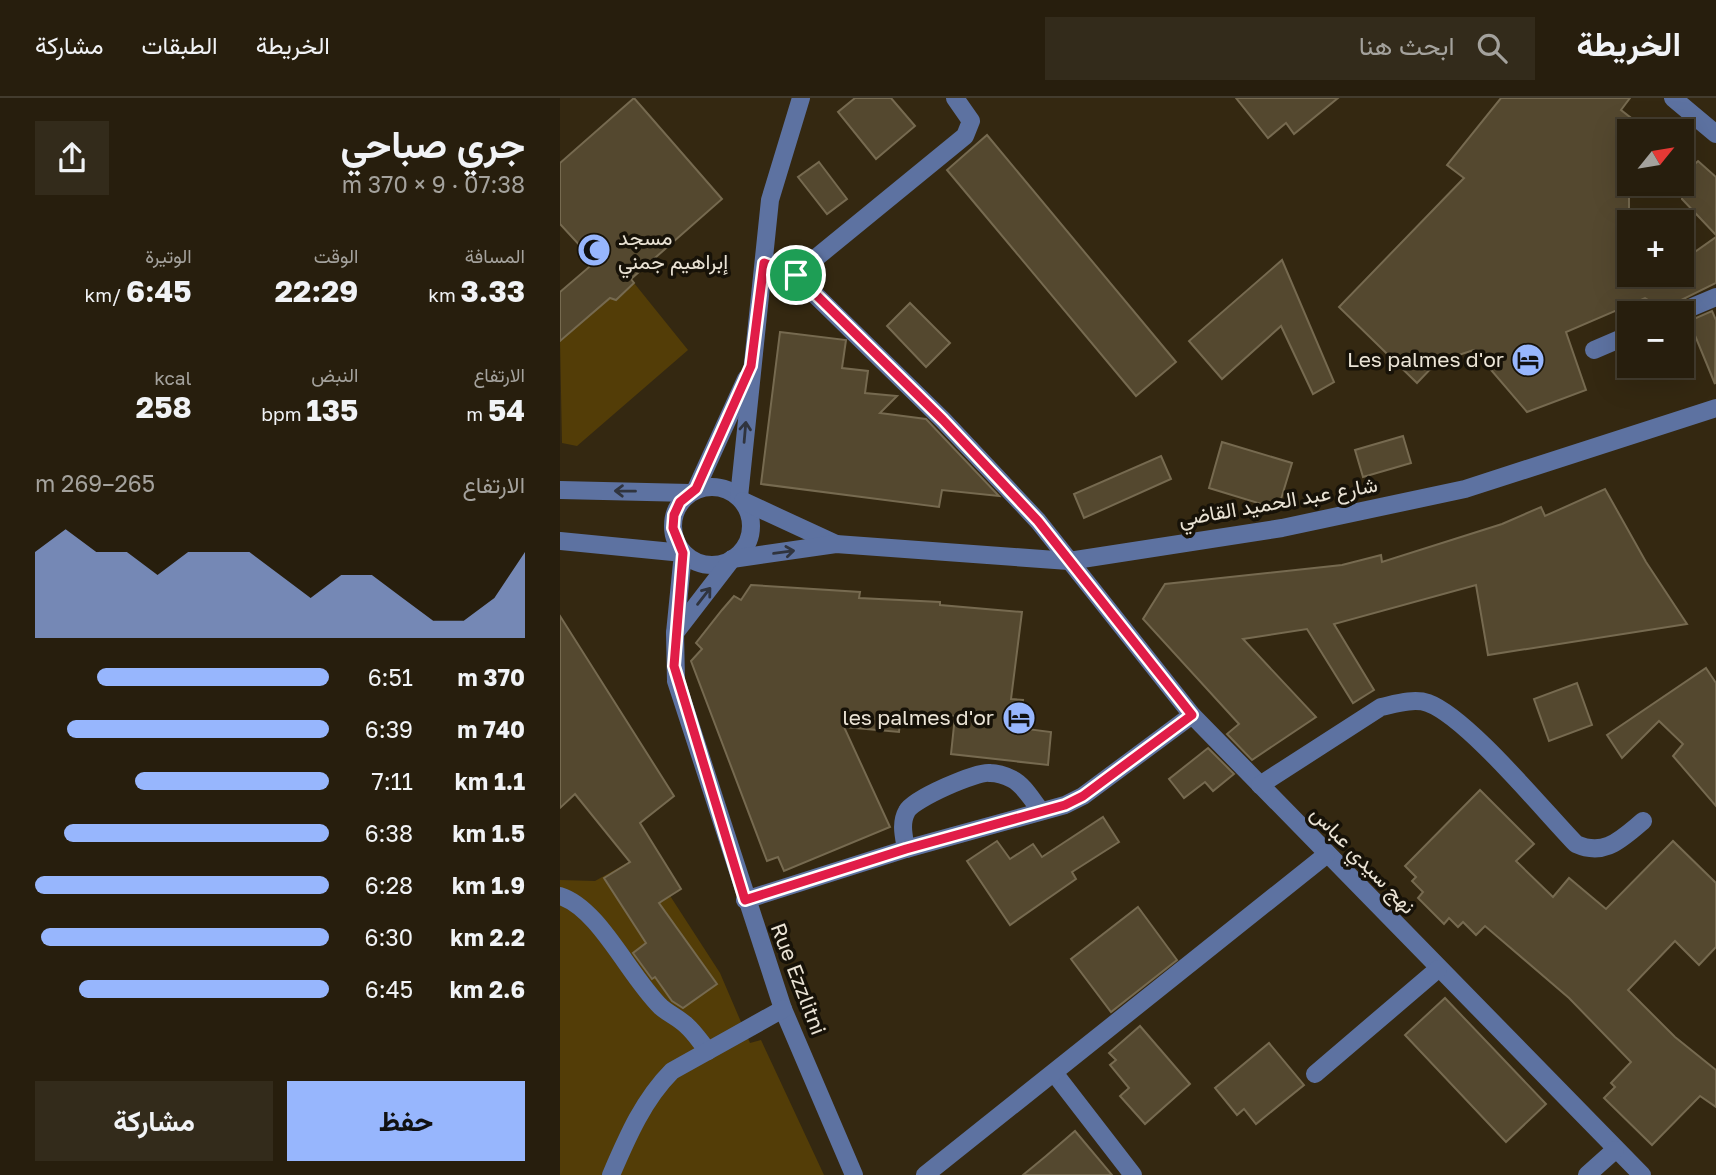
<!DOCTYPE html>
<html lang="ar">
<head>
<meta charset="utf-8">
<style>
	:root { --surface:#271e0d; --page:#332b1b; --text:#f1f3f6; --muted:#a4a29d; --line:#433c2e; --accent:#97b6fd }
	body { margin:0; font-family:"Golos Text",Vazirmatn,sans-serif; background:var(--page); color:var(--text); direction:rtl; height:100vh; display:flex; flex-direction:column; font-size:26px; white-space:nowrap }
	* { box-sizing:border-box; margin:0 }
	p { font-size:23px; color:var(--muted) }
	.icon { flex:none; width:38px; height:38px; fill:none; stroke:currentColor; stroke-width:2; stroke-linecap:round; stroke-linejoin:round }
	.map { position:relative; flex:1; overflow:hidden; direction:ltr }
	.drawer { display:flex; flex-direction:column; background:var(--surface); width:560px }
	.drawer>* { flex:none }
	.needle { width:46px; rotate:60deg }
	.controls { position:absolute; left:1057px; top:21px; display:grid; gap:14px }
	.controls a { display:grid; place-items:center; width:77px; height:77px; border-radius:0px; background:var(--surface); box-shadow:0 7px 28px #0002,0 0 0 2px var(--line); font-size:35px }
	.pin { position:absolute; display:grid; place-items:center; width:60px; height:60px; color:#fff; margin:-30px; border:4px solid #fff; border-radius:50%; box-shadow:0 2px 7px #0007 }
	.round { display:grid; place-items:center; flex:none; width:74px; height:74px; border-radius:0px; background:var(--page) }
	.summary { display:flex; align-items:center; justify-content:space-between; height:119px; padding:0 35px }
	h1 { font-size:38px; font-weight:700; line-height:52px }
	.figures { display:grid; grid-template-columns:repeat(3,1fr); gap:10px; height:119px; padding:7px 35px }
	.figures div { display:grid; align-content:center }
	.figures b { font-size:30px; font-weight:700 }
	.figures small { font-size:19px; font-weight:400 }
	.figures p { font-size:19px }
	.chart { height:196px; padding:14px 35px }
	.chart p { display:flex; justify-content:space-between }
	.chart svg { width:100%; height:126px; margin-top:7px; fill:var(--accent); opacity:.7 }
	.cta { display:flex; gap:14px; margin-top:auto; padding:14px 35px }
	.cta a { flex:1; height:80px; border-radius:0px; background:var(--accent); color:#111; font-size:28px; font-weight:700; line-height:80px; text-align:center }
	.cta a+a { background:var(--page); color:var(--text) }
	ul { padding:0 35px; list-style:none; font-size:23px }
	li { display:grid; grid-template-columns:112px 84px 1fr; align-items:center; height:52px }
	li i { height:18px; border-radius:9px; background:var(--accent) }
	header { display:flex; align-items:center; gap:42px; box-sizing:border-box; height:98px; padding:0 35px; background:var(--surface); border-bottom:2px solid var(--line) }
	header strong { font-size:33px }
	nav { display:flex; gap:38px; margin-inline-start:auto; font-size:24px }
	.search { width:490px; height:63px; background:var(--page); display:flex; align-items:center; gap:18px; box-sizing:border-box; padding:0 24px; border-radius:0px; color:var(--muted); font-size:26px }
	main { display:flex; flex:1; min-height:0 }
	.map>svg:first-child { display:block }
</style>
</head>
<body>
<header>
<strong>الخريطة</strong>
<div class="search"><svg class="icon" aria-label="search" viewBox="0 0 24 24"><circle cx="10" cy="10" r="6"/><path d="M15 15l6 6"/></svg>ابحث هنا</div>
<nav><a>الخريطة</a><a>الطبقات</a><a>مشاركة</a></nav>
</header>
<main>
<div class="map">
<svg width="1156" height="1077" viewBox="0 0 1156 1077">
	<rect width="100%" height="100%" fill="#342811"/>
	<g fill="#533d07">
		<polygon points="74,185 128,252 17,348 2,345 0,243 50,200 56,202"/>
		<polygon points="83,756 160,875 190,945 201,942 264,1077 0,1077 0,782 35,783"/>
	</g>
	<g fill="#54482f" stroke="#766a50" stroke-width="2">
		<polygon points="74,0 162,101 71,181 74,185 56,202 50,200 0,243 0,194 35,164 0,126 0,65"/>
		<polygon points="295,0 331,0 355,28 316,61 278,14"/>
		<polygon points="676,0 778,0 734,36 726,25 708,40"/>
		<polygon points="941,0 1070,0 1061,12 1075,23 1069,31 1069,177 1122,177 1122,163 1156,139 1156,185 1103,211 1085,200 1006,234 1026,292 967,314 914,252 877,264 857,285 779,209 904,80 887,67"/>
		<polygon points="427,37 616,264 576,298 387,72"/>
		<polygon points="1138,63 1156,79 1156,137 1122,101 1122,78"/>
		<polygon points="259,64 287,101 267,116 238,79"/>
		<polygon points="722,162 774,284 753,296 721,228 662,281 629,243"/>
		<polygon points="350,205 390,245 366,269 327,228"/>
		<polygon points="1152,213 1156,222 1155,286 1129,223"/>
		<polygon points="220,234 286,242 282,270 308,273 305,295 337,298 320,315 366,321 439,398 382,392 379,409 201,386"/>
		<polygon points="843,338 851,365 803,379 795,352"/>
		<polygon points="662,344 732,365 718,411 649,390"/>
		<polygon points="601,358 611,381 524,420 514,396"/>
		<polygon points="1045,391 1086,464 1127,526 928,557 916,487 774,526 814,592 793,605 747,531 683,541 756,619 692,662 667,636 679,626 583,521 605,486 782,467 821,457 822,464 942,426 981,409 985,418"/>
		<polygon points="191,487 300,494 299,500 380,504 380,507 462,514 451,601 463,602 459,630 491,634 488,667 391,656 395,618 341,614 339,634 284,629 330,729 224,773 218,759 207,763 131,563 142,551 136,545 162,512 174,498 181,502"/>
		<polygon points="0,518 114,698 80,725 121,791 99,805 157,886 123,910 112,903 95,879 92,881 73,855 86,845 44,780 70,764 15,696 0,710"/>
		<polygon points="1146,570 1156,585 1156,708 1113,658 1123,646 1099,623 1062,660 1047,637"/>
		<polygon points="1017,585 1032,627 989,643 974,601"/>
		<polygon points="648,650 674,676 653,693 645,684 624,700 609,681"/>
		<polygon points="920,692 974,746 956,763 993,799 1009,780 1046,811 1113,743 1156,785 1156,849 1139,867 1115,843 1068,892 1115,939 1156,972 1156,1009 1140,998 1092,1047 1044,1000 1055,989 1051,985 1071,964 1009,900 925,828 916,837 903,824 898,829 889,820 884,826 858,800 863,794 852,783 856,779 845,768"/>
		<polygon points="543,719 559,744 512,774 516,781 450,827 407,763 437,743 450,761 473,746 482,759"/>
		<polygon points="578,809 617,862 551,914 511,861"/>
		<polygon points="885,900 986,1006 946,1044 845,937"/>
		<polygon points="580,928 630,986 585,1026 560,998 569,990 550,967 556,962 549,955"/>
		<polygon points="709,945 744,987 696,1026 684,1011 677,1017 655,990"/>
		<polygon points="515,1033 552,1077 463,1077 486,1058"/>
	</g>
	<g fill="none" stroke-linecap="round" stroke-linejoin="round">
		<g stroke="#5d72a1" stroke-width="18">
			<polyline points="1113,0 1156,36"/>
			<polyline points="204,165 235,177 405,38 411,23 395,0"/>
			<polyline points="235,177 383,322 478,423 632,617 1082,1077"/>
			<polyline points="1118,215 1156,199"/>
			<polyline points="1034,252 1069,237"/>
			<circle cx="152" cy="428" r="39"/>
			<polyline points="136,391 186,281"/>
			<polyline points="0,392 130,395"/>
			<polyline points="179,399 210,102 241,0"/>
			<polyline points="183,403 276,446"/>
			<polyline points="0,443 123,455 115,535 116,583 223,911 294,1077"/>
			<polyline points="115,535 172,461 276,446 509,463 722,430 905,391 1156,310"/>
			<path d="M700,687L821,609C835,606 854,600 868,605C907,619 984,713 1016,746C1045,759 1061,741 1083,723"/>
			<path d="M346,751C344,739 340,725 347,713C353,701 417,673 430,675C436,675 446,678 452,681C464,687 472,702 481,713"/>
			<path d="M0,798C39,810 69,878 101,909C109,916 119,920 127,928C135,935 141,945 148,953"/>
			<polyline points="185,802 346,751 505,707 523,698 632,617"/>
			<polyline points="495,976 573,1077"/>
			<polyline points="755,976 878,871"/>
			<path d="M51,1077C67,1040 83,1002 112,973L223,911"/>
			<polyline points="365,1077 766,757"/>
			<polyline points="1027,1077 1055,1052"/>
		</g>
	</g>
	<defs><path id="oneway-shaft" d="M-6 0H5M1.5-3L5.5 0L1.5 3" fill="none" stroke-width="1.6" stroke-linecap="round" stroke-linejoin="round" transform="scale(1.75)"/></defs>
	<g stroke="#30343e">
		<use href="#oneway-shaft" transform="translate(185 334) rotate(-85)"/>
		<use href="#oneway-shaft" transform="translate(65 393) rotate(-179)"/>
		<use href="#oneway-shaft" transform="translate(224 454) rotate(-8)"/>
		<use href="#oneway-shaft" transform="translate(144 498) rotate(-52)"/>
	</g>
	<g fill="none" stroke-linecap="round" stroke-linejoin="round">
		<defs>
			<polygon id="route" points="204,165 236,177 383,322 478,423 632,617 523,698 505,707 346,751 185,802 114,568 123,455 113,430 114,417 120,404 136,391 191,268"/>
		</defs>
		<use href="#route" stroke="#fff" stroke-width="14"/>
		<use href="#route" stroke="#e11d48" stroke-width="9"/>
	</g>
	<defs>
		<symbol id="mosque-disc" viewBox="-11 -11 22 22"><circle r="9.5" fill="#97b6fd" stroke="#171208"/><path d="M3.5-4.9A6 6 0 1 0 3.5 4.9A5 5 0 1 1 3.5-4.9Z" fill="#111"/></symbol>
		<symbol id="hotel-disc" viewBox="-11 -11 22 22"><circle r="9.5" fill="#97b6fd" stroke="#171208"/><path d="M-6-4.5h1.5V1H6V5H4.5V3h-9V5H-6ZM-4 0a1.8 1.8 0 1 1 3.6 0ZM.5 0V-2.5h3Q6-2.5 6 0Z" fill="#111"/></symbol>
	</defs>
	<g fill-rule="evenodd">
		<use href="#mosque-disc" x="15" y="133" width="38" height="38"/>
		<use href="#hotel-disc" x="949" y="243" width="38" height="38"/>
		<use href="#hotel-disc" x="440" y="601" width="38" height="38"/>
	</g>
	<g text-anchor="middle" stroke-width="7" stroke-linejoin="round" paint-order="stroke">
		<g font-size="21" fill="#eae3d5" stroke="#171208" text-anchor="end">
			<text x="58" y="147" text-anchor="start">مسجد<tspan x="58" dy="24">إبراهيم جمني</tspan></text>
			<text x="944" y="269">Les palmes d'or</text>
			<text x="434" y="627">les palmes d'or</text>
		</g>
		<g font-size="21" fill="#eae3d5" stroke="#171208">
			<text transform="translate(718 404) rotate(-10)" y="7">شارع عبد الحميد القاضي</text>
			<text transform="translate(803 762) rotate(46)" y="7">نهج سيدي عباس</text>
			<text transform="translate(238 881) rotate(69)" y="7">Rue Ezzlitni</text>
		</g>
	</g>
</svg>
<div class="controls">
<a><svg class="needle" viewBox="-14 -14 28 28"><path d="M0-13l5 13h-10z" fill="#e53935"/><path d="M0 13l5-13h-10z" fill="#a4a29d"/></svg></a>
<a>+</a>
<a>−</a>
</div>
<div class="pin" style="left:236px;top:177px;background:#1e9e55"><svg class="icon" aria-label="arrive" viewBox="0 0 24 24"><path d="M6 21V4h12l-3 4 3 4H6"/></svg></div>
</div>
<section class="drawer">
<div class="summary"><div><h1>جري صباحي</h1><p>07:38 · 9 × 370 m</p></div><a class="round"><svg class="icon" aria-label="share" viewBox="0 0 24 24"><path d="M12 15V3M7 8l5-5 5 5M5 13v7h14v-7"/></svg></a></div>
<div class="figures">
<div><p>المسافة</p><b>3.33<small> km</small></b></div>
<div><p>الوقت</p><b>22:29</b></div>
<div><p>الوتيرة</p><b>6:45<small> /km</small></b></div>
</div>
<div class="figures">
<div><p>الارتفاع</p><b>54<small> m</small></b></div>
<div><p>النبض</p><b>135<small> bpm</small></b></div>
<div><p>kcal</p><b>258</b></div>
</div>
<div class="chart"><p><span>الارتفاع</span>265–269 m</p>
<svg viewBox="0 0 160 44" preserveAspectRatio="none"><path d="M0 44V14L10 6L20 14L30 14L40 22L50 14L60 14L70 14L80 22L90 30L100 22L110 22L120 30L130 38L140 38L150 30L160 14V44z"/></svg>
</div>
<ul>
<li><b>370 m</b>6:51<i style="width:79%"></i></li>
<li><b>740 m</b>6:39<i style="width:89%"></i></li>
<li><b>1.1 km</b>7:11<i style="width:66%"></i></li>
<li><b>1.5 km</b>6:38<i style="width:90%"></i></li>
<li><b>1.9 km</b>6:28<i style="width:100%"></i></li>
<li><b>2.2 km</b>6:30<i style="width:98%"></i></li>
<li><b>2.6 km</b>6:45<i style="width:85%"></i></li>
</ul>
<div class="cta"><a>حفظ</a><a>مشاركة</a></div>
</section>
</main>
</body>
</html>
